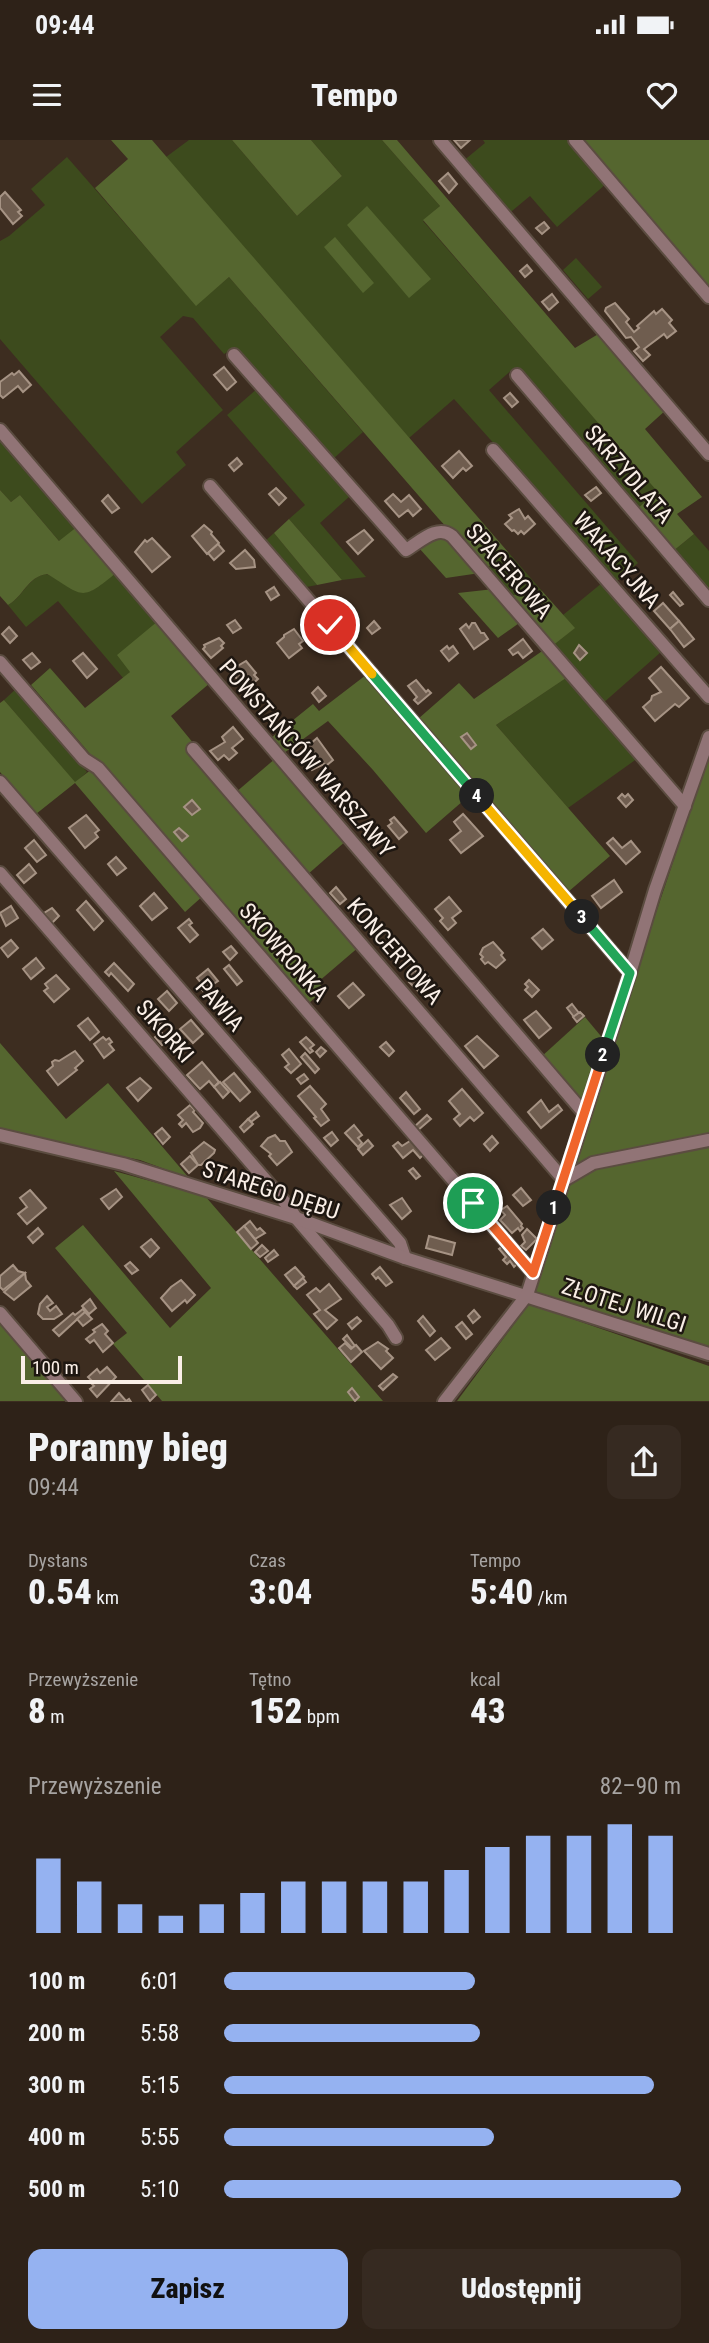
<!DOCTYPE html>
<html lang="pl">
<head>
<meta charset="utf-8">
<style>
	:root { --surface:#2e2218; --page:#362a21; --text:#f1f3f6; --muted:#a7a4a2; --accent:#95b2f1 }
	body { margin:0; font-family:"Roboto Condensed",sans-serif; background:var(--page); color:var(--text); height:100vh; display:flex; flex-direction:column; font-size:26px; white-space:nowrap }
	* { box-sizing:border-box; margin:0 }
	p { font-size:23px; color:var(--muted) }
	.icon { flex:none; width:38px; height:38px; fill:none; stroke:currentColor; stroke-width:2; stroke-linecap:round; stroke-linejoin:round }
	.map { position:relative; height:1262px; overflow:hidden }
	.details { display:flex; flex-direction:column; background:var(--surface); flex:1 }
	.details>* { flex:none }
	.scale { position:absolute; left:21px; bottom:18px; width:161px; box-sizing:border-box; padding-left:7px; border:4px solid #faefe7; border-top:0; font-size:19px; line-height:24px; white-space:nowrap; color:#faefe7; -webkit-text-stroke:5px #1e1711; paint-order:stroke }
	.pin { position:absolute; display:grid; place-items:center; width:60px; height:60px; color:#fff; margin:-30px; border:4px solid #fff; border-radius:50%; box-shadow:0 2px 7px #0007 }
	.km { position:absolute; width:35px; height:35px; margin:-18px; border-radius:50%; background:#222; color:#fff; font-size:19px; line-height:35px; text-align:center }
	.round { display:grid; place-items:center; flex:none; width:74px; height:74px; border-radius:14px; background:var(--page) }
	.overview { display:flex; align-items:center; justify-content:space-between; height:119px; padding:0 28px }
	h1 { font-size:38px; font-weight:800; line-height:52px }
	.metrics { display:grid; grid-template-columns:repeat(3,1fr); gap:10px; height:119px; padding:7px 28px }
	.metrics div { display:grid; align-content:center }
	.metrics b { font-size:35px; font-weight:800 }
	.metrics small { font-size:19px; font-weight:400 }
	.metrics p { font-size:19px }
	.chart { height:196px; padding:14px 28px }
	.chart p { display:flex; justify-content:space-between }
	.chart svg { width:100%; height:126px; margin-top:7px; stroke:var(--accent); stroke-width:6 }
	.action { display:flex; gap:14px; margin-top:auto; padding:14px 28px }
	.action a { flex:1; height:80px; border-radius:14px; background:var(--accent); color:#111; font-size:28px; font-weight:800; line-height:80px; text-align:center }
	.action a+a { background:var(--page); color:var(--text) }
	ul { padding:0 28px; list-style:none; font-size:23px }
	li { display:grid; grid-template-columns:112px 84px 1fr; align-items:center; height:52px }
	li i { height:18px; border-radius:9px; background:var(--accent) }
	.status { display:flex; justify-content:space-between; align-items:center; height:49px; padding:0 35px; background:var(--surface); direction:ltr }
	.status svg { height:19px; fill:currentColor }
	header { display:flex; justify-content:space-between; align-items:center; height:91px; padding:0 28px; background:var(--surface); font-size:32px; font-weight:800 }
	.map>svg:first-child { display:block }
</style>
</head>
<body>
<div class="status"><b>09:44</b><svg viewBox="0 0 49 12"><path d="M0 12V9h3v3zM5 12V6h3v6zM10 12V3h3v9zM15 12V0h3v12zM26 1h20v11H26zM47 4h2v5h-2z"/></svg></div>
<header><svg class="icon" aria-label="menu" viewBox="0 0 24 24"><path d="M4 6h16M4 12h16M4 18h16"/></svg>Tempo<svg class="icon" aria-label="heart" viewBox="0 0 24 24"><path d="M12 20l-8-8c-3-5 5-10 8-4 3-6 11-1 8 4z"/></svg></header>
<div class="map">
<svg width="709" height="1262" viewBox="0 0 709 1262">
	<rect width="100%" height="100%" fill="#3d2d20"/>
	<g fill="#3d4b1d">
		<polygon points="189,0 232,0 297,76 342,36 311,0 382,0 440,66 423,81 658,351 636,370 514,228 489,250 638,423 617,441 454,259 409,298 166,17"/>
		<polygon points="483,0 571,0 607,43 557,87 530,56 507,75 462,22 485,3"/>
		<polygon points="67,17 196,165 229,137 363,292 332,320 233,209 224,214 193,178 183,176 160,197 223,270 176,312 186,325 142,364 0,199 0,101 9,96 45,65 31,49"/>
		<polygon points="576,118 602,147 588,159 563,130"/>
		<polygon points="257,249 350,356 320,383 366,437 342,440 289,379 305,365 227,275"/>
		<polygon points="0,295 78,386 60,402 20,355 11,362 0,350"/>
		<polygon points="274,393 317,445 301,448 263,403"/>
		<polygon points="694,394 709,411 709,448 703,450 672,412"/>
		<polygon points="508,412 542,451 508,456 485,429"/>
		<path d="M117,432L158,481L130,532L124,539L58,461L26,487L8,465C24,456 27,438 46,434L91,451Z"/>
		<polygon points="602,443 661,512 602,564 551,507 574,488 563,475"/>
		<polygon points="567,537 638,618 568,668 496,585"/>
		<polygon points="17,548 87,632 75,643 4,560"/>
	</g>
	<g fill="#55662f">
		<polygon points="111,0 152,0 508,412 485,429 438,378 229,137 196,166 95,48 128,19"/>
		<polygon points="232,0 311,0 342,36 297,76"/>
		<polygon points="382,0 397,0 575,208 600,193 667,269 645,289 702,357 677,374 694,394 672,412 636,370 657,351 423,80 440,66"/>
		<polygon points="581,0 709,0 709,148"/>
		<polygon points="367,66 431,139 409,158 347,85"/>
		<polygon points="335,97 374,143 363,153 324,107"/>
		<path d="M0,350L11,362L20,355L59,401L78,386L117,432C80,463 84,456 47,434C27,437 24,456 8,465L0,456Z"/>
		<polygon points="289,379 342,440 317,445 274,393"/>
		<polygon points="437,395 448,397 480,433 446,438 419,408"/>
		<polygon points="494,449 522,481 498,498 458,453"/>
		<polygon points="542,451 575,488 551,507 508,456"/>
		<polygon points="158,481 210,543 171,576 360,806 318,842 324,849 306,866 31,545 50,528 85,568 130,532 117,515"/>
		<polygon points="545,509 569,536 496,585 610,716 568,752 418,579 459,543 474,559"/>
		<polygon points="366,535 471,654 426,693 373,630 328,581 284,613 271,598 313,564 319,571"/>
		<polygon points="4,560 75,642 92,629 204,755 185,772 75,643 36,674 0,632 0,563"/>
		<polygon points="709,615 709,1209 534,1153 590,969"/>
		<polygon points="276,618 347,700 307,735 235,653"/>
		<polygon points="585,877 605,901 583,968 541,917"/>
		<polygon points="0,903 66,979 108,943 189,1038 140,1020 13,994 0,989"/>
		<polygon points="114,1031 205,1056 383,1261 162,1261 113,1204 127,1193 55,1108 83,1085 170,1188 211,1148"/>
		<polygon points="529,1164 709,1226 709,1261 457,1261"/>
		<polygon points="0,1184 66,1261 0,1261"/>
	</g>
	<g fill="#6f5d4f" stroke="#a69384" stroke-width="2">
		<polygon points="454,0 470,0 461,8"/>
		<polygon points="448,33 457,44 449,53 439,41"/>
		<polygon points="5,52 21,70 18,72 22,76 13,84 0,68 0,57"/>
		<polygon points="544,82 549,88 542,94 536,88"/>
		<polygon points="527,125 532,131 525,137 520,131"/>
		<polygon points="552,154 558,162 549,170 542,162"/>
		<polygon points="615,163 629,179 626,182 634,192 639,188 637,186 654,171 656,174 662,169 672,180 669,183 676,191 667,198 664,194 644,209 650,215 643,221 634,211 639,207 631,197 626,198 605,171 606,168"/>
		<polygon points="224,227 236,242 227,250 214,235"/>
		<polygon points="19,231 31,245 23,252 18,246 3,258 0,255 0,242 12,233 14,235"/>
		<polygon points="510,253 518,262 512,267 504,258"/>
		<polygon points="459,311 472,326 466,331 463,328 453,338 442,326"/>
		<polygon points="237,318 242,324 234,331 229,325"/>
		<polygon points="596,347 601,353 591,361 585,355"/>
		<polygon points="276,348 286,358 279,365 269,354"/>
		<polygon points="393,354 401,362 409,355 421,369 413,376 408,370 399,377 385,361"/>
		<polygon points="108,355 119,368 112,373 102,361"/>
		<polygon points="519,369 525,379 528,376 535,384 524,394 521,391 518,394 514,390 512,391 505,384 512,378 509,375"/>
		<polygon points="204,385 212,392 211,394 219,403 207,414 192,396"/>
		<polygon points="364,390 373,400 358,414 347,402"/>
		<polygon points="152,398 170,417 152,432 135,412 145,400 147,402"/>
		<polygon points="218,404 224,411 214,420 208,413"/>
		<polygon points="245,410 254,420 255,427 236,429 230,423"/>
		<polygon points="274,447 279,455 271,460 266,452"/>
		<polygon points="673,452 683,464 680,466 670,455"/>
		<polygon points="663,463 679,481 670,489 654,471"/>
		<polygon points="235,480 241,488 233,493 227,485"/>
		<polygon points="374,481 380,488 372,494 367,488"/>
		<polygon points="679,481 694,499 684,507 670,489"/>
		<polygon points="472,483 475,483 481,493 484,493 488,499 474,509 460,489 466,484 469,488"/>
		<polygon points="9,487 17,496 10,503 2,494"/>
		<polygon points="294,489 303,501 299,504 302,508 289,518 277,503 284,497 284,495"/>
		<polygon points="219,498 224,503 221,506 223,508 211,518 203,509 205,507 204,505"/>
		<polygon points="523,499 532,511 523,518 518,512 513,515 509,510"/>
		<polygon points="579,505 587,513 580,520 574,513"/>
		<polygon points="447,506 449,509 453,506 458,513 449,521 441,511"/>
		<polygon points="32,513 40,522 31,529 23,520"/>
		<polygon points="83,513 97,529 87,538 73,521"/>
		<polygon points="246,521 256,533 254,535 258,539 249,547 240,540 238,542 234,533 237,530 236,527"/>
		<polygon points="661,527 689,558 679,567 675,564 655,581 643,567 651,560 652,556 661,552 649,538"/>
		<polygon points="416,540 426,552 428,550 431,553 418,564 414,560 417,557 408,546"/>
		<polygon points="318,547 326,556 319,562 312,553"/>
		<polygon points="233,587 243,599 232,608 237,613 229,620 224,615 218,620 210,611 225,602 222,597"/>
		<polygon points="467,593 476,605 471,609 461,597"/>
		<polygon points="317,598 333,620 326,626 324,624 312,630 300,613"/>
		<polygon points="622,654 625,657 628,654 633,660 626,667 618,658"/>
		<polygon points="192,660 200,669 192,675 184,667"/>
		<polygon points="463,674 483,696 461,713 450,700 461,691 454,682"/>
		<polygon points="86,675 99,690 95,693 98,697 85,708 69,688"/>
		<polygon points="394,677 407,692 399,699 388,686 392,683 390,680"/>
		<polygon points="179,688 188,696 182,701 174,692"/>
		<polygon points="613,698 622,708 631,701 640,712 626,724 607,703"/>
		<polygon points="34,700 46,715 37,722 25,708"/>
		<polygon points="116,717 126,728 117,735 108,724"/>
		<polygon points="29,724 36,733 24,743 17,735"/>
		<polygon points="614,740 622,752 601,768 592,756"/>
		<polygon points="336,747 346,759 340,764 330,753"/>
		<polygon points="154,753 167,768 152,780 140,766"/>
		<polygon points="449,757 461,771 452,778 456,783 448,790 440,781 443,778 435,769"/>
		<polygon points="86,761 103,781 94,790 77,770"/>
		<polygon points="11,766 18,778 6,786 0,773"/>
		<polygon points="52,768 59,776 52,783 44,773"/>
		<polygon points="250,771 256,777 251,783 245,777"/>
		<polygon points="189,779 192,783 189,785 198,795 190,802 178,788"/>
		<polygon points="543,789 553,800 542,809 532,798"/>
		<polygon points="11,800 18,808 8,817 1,808"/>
		<polygon points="493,802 503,813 501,815 505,820 496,828 488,822 485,824 481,819 483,817 480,814 483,808"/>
		<polygon points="231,806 237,813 230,820 223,812"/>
		<polygon points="36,818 44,828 31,839 23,829"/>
		<polygon points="114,823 134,844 128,851 111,833 109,836 105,832"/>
		<polygon points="229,825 242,841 237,845 224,829"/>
		<polygon points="208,829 218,841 203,851 199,846 202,844 197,838"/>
		<polygon points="415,830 418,834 423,830 431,840 418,851 409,842 412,839 409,835"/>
		<polygon points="56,835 69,849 54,862 44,851 48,848 45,844"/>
		<polygon points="529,840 539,850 532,857 525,850 528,847 525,844"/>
		<polygon points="353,843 364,855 349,868 338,856"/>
		<polygon points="167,851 177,863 169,871 158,859"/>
		<polygon points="572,864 579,873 574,877 567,868"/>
		<polygon points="536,871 551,888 539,898 524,880"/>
		<polygon points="580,872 584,876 577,882 573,877"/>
		<polygon points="155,874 162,882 155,889 147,880"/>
		<polygon points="88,878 99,892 90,900 78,886"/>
		<polygon points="191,880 203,894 193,903 180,889"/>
		<polygon points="161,892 168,900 162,905 155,897"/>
		<polygon points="477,896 498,916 484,928 465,906"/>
		<polygon points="103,897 106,900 109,898 112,902 109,904 114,910 104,918 94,904"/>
		<polygon points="306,897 314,905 310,908 313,911 310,913 300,902"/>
		<polygon points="386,902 394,911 389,916 380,907"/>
		<polygon points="321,907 326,911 320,917 316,912"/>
		<polygon points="289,909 301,924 291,933 285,927 289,924 282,915"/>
		<polygon points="75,911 83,921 75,928 77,930 58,945 47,931 53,926 52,922 55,920 59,921"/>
		<polygon points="305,913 319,929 315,933 301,917"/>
		<polygon points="202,922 219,942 214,947 209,941 200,949 187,935"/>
		<polygon points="234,933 250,952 240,961 223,942"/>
		<polygon points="304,934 308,939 301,944 297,939"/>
		<polygon points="140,938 151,948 138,961 127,948"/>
		<polygon points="220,942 229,952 223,958 214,947"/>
		<polygon points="310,946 326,964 321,969 329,980 321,986 314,978 316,977 298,956"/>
		<polygon points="462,949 483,973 474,981 470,977 460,986 454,979 460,974 449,961"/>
		<polygon points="406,952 420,969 414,974 400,958"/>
		<polygon points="541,960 549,972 558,965 562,970 541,988 528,972"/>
		<polygon points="190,965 195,970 193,972 203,983 200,988 193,992 186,983 182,987 179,984 183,980 178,975"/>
		<polygon points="256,972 259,976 251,982 248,979"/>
		<polygon points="427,975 431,979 417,991 414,987"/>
		<polygon points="248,979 253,984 244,992 240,987"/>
		<polygon points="354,985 362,995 358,998 362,1003 358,1007 345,993"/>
		<polygon points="162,988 170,997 163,1004 155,994"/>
		<polygon points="332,992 338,1000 331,1006 324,998"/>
		<polygon points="275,995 280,1001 285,1001 292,1012 277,1025 269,1016 271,1014 261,1006 268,998"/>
		<polygon points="492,996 498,1003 490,1011 484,1004"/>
		<polygon points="413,999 425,1013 420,1018 413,1010 403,1018 393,1006 398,1002 402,1006"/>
		<polygon points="368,1000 373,1006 363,1015 358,1009"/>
		<polygon points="204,1002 215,1010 214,1013 201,1025 198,1025 191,1013"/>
		<polygon points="190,1016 198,1025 189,1033 181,1024"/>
		<polygon points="413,1028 420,1036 416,1039 409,1031"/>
		<polygon points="521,1048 531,1060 523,1066 513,1055"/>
		<polygon points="116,1049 122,1057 109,1069 101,1059"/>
		<polygon points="30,1050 46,1068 27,1084 18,1074 27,1067 20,1058"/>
		<polygon points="402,1058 411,1071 402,1079 390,1065"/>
		<polygon points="462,1061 471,1072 461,1080 452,1070"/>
		<polygon points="507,1066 522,1084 521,1086 523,1088 520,1091 518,1088 512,1093 500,1080 505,1075 501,1070"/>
		<polygon points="250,1081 257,1090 260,1088 265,1093 255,1099 244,1086"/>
		<polygon points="244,1086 258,1103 251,1109 237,1092"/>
		<polygon points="38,1088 43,1094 33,1103 28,1097"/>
		<polygon points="527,1089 537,1099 526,1110 521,1106 525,1102 522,1095"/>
		<polygon points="429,1096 455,1103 452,1115 426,1108"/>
		<polygon points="151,1099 159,1108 150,1117 141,1107"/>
		<polygon points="262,1105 268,1111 260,1117 255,1112"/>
		<polygon points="504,1105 519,1122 514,1127 510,1121 507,1124 503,1120 506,1117 499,1109"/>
		<polygon points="274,1110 278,1115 268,1122 265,1118"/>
		<polygon points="130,1122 138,1130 132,1134 125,1126"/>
		<polygon points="13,1125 18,1131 25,1133 3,1150 0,1147 0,1136"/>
		<polygon points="295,1127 304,1137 294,1146 285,1135"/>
		<polygon points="380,1127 392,1142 386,1146 378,1137 376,1139 372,1134"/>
		<polygon points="25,1133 26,1140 31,1146 14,1160 4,1152"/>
		<polygon points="303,1138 306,1142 297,1149 294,1146"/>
		<polygon points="181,1140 195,1155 187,1163 185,1160 172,1171 161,1158 171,1147"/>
		<polygon points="329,1144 341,1159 325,1170 337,1180 327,1189 314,1174 320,1170 307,1155 316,1148 320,1152"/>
		<polygon points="47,1156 53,1163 47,1167 50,1171 56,1166 62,1174 54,1179 43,1179 38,1174 40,1164"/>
		<polygon points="90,1159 96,1168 89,1174 82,1166"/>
		<polygon points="83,1169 85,1172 59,1196 53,1190 73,1173 75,1175"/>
		<polygon points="474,1170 480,1177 473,1183 468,1176"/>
		<polygon points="85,1172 92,1179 83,1186 77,1179"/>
		<polygon points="423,1176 435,1191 430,1196 418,1181"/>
		<polygon points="357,1177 361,1181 352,1189 348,1184"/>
		<polygon points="462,1182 472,1194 466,1199 456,1187"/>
		<polygon points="102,1184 108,1191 105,1194 113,1203 103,1212 94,1200 90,1203 86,1199 95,1192 93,1190"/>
		<polygon points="347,1195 355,1206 352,1208 343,1199"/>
		<polygon points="441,1198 450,1208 435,1220 426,1210"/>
		<polygon points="378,1202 388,1209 386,1211 393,1218 381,1229 364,1211"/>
		<polygon points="345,1203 351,1209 356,1205 362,1212 351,1222 339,1208"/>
		<polygon points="107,1227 116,1237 97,1257 90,1249 94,1246 90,1242 88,1243 91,1240 88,1237 97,1229 100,1233"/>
		<polygon points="393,1234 397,1237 383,1250 379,1246"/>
		<polygon points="148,1245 156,1255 150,1261 142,1250"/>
		<polygon points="352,1248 359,1257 355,1261 348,1252"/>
		<polygon points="119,1253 126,1261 129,1259 131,1262 111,1262"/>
	</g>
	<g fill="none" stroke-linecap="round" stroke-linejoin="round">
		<defs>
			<g id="minor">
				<polyline points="440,0 709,314"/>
				<polyline points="575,0 709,157"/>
				<path d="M234,215L406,410C420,402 437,384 452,396L685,666"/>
				<polyline points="517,235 709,460"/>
				<polyline points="0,290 584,973"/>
				<polyline points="493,310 709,557"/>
				<polyline points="210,346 630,833"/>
				<polyline points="0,522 84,619 98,628 533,1133"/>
				<polyline points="193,609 564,1040 593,1023 709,1000"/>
				<polyline points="0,642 400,1103 405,1118"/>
				<polyline points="0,733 289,1067 296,1078 388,1185 396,1198"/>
				<polyline points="0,995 123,1024 296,1078 405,1118 709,1214"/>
				<polyline points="0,1173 76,1262"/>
				<polyline points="444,1262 527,1155 630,833 655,750 709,597"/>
			</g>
		</defs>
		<use href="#minor" stroke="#5b4c40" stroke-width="16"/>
		<use href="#minor" stroke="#917476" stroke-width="12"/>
	</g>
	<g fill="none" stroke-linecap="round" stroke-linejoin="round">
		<defs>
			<polyline id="split-1" points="473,1063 533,1133 554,1068"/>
			<polyline id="split-2" points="554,1068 603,915"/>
			<polyline id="split-3" points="582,777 630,833 603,915"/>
			<polyline id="split-4" points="477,656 582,777"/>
			<polyline id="split-5" points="372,534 477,656"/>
			<polyline id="split-6" points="330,485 372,534"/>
		</defs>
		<use href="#split-1" stroke="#fff" stroke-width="14"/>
		<use href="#split-2" stroke="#fff" stroke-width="14"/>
		<use href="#split-3" stroke="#fff" stroke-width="14"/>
		<use href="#split-4" stroke="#fff" stroke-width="14"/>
		<use href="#split-5" stroke="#fff" stroke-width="14"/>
		<use href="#split-6" stroke="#fff" stroke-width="14"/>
		<use href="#split-1" stroke="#f0652b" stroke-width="9"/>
		<use href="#split-2" stroke="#f0652b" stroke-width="9"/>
		<use href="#split-3" stroke="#22a559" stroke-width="9"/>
		<use href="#split-4" stroke="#f5b400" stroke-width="9"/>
		<use href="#split-5" stroke="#22a559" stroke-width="9"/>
		<use href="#split-6" stroke="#f5b400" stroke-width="9"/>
	</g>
	<g text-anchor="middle" stroke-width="5" stroke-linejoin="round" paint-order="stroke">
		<g font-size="23" fill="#faefe7" stroke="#1e1711">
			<text transform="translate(629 334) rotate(49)" y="8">SKRZYDLATA</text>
			<text transform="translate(617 420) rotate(49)" y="8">WAKACYJNA</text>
			<text transform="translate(509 431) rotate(49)" y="8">SPACEROWA</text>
			<text transform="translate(307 618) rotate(49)" y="8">POWSTAŃCÓW WARSZAWY</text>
			<text transform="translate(395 811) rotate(49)" y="8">KONCERTOWA</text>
			<text transform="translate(284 812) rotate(49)" y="8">SKOWRONKA</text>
			<text transform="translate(220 865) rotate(49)" y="8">PAWIA</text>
			<text transform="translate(165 891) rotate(49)" y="8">SIKORKI</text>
			<text transform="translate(271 1050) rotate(18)" y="8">STAREGO DĘBU</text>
			<text transform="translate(624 1165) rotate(18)" y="8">ZŁOTEJ WILGI</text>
		</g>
	</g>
</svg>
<div class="scale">100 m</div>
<div class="pin" style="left:473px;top:1063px;background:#1e9e55"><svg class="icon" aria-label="arrive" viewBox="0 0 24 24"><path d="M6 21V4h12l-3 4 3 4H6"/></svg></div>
<div class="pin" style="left:330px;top:485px;background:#d93025"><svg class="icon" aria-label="check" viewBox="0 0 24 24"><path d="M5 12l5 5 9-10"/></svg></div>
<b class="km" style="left:554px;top:1068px">1</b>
<b class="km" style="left:603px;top:915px">2</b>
<b class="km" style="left:582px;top:777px">3</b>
<b class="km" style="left:477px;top:656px">4</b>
</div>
<section class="details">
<div class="overview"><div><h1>Poranny bieg</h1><p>09:44</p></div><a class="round"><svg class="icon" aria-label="share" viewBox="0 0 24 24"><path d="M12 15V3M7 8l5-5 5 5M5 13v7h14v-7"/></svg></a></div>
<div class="metrics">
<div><p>Dystans</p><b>0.54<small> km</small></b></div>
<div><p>Czas</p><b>3:04</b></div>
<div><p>Tempo</p><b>5:40<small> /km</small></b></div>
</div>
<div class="metrics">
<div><p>Przewyższenie</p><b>8<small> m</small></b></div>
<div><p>Tętno</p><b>152<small> bpm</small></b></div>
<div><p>kcal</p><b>43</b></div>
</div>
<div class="chart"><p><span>Przewyższenie</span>82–90 m</p>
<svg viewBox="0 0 160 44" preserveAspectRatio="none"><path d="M5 44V18M15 44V26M25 44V34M35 44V38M45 44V34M55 44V30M65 44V26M75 44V26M85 44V26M95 44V26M105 44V22M115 44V14M125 44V10M135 44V10M145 44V6M155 44V10"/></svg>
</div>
<ul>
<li><b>100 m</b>6:01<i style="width:55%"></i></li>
<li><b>200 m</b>5:58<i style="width:56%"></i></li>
<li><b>300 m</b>5:15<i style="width:94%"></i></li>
<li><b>400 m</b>5:55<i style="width:59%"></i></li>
<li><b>500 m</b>5:10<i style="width:100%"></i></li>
</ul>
<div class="action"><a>Zapisz</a><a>Udostępnij</a></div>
</section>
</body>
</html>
